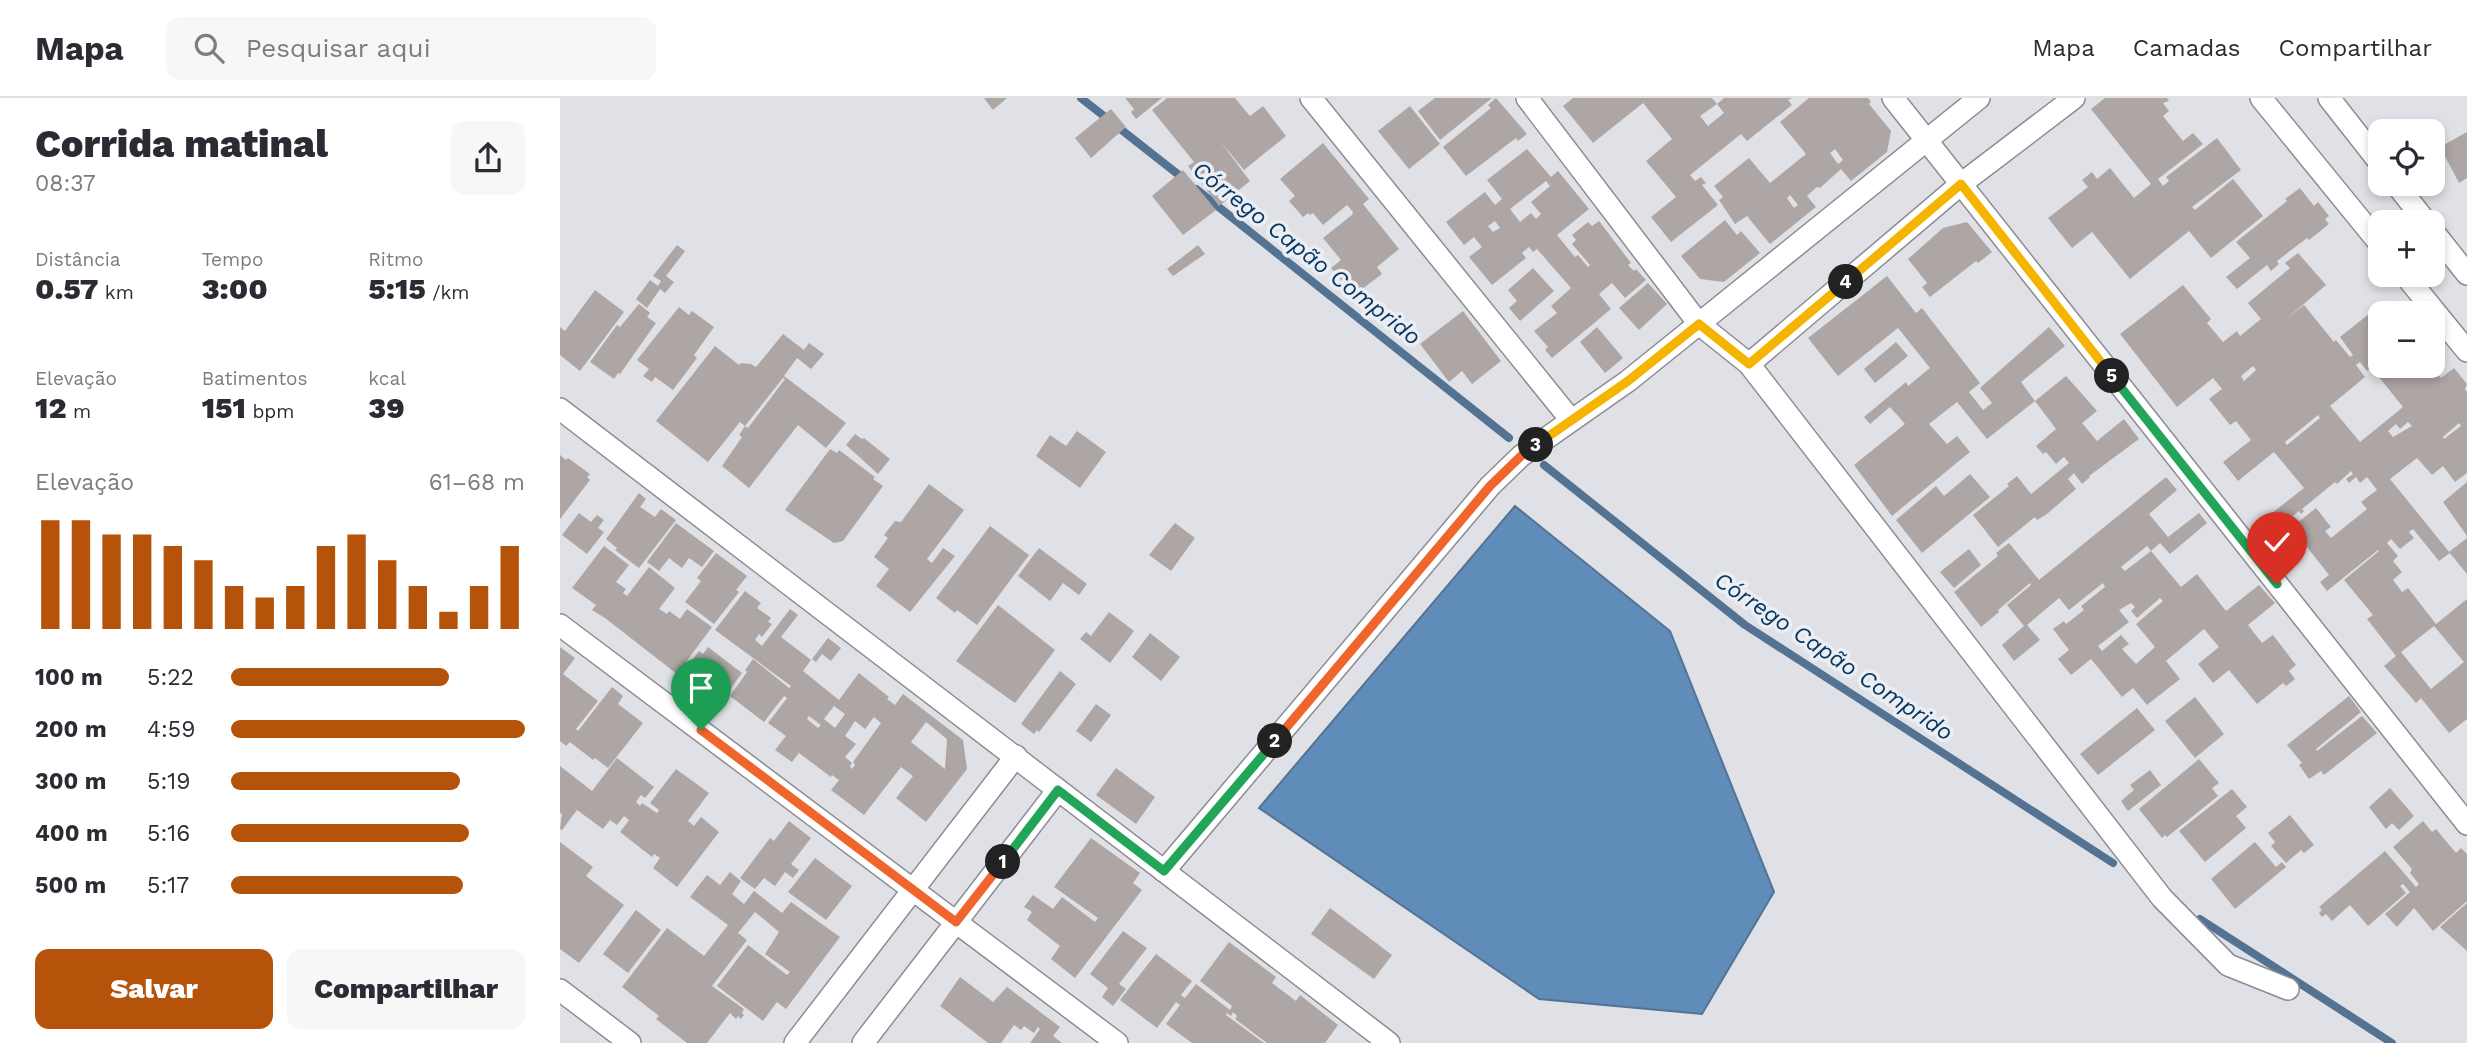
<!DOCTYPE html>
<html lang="pt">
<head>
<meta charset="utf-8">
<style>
	:root { --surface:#fff; --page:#f7f7f7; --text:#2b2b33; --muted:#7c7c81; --line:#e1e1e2; --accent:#b45309 }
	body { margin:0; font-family:"Work Sans",sans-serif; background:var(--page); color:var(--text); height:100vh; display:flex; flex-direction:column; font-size:26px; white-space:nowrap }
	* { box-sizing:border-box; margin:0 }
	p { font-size:23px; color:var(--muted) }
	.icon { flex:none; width:38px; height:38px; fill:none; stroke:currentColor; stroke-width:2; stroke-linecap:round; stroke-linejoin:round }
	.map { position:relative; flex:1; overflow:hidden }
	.panel { display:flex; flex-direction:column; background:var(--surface); width:560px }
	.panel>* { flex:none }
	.fabs { position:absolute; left:1808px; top:21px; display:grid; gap:14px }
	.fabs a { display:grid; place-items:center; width:77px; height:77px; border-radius:14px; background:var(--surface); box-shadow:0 4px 10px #0003; font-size:35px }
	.pin { position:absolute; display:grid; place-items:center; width:60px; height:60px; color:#fff; margin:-72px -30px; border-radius:50% 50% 50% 0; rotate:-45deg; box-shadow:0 0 7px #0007 }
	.pin .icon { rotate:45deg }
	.km { position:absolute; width:35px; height:35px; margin:-18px; border-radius:50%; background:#222; color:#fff; font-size:19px; line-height:35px; text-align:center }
	.round { display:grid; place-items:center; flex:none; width:74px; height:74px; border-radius:14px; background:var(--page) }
	.overview { display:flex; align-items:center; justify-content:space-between; height:119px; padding:0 35px }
	h1 { font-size:38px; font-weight:800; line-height:52px }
	.stats { display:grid; grid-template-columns:repeat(3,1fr); gap:10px; height:119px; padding:7px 35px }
	.stats div { display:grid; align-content:center }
	.stats b { font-size:30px; font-weight:800 }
	.stats small { font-size:19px; font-weight:400 }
	.stats p { font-size:19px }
	.chart { height:196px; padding:14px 35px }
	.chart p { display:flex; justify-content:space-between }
	.chart svg { width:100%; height:126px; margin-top:7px; stroke:var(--accent); stroke-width:6 }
	.cta { display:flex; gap:14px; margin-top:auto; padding:14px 35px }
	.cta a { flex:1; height:80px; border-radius:14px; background:var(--accent); color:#fff; font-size:28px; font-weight:800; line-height:80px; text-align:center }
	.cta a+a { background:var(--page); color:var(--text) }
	ul { padding:0 35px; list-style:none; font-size:23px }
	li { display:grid; grid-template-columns:112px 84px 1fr; align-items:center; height:52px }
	li i { height:18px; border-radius:9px; background:var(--accent) }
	header { display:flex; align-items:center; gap:42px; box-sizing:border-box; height:98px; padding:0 35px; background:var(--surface); border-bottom:2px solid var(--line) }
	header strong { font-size:33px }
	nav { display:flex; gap:38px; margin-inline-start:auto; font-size:24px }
	.search { width:490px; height:63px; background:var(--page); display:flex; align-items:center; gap:18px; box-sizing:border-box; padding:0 24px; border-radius:14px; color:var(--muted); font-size:26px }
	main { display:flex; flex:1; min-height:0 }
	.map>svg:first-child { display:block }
</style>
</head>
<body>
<header>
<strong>Mapa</strong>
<div class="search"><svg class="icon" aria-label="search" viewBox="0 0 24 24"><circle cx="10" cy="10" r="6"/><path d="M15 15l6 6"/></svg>Pesquisar aqui</div>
<nav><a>Mapa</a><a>Camadas</a><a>Compartilhar</a></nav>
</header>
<main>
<section class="panel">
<div class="overview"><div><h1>Corrida matinal</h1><p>08:37</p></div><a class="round"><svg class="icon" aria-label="share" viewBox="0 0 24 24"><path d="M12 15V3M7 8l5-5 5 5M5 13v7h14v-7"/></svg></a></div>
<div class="stats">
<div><p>Distância</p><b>0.57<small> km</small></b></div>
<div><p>Tempo</p><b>3:00</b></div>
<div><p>Ritmo</p><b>5:15<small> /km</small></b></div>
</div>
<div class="stats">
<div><p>Elevação</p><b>12<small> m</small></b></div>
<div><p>Batimentos</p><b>151<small> bpm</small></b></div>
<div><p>kcal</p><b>39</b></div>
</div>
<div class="chart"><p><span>Elevação</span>61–68 m</p>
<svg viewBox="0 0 160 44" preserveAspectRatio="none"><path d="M5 44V6M15 44V6M25 44V11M35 44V11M45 44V15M55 44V20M65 44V29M75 44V33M85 44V29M95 44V15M105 44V11M115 44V20M125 44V29M135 44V38M145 44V29M155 44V15"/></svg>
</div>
<ul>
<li><b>100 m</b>5:22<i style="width:74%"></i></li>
<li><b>200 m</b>4:59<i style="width:100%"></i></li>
<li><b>300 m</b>5:19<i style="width:78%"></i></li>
<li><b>400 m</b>5:16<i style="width:81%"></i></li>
<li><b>500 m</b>5:17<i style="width:79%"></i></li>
</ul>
<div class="cta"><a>Salvar</a><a>Compartilhar</a></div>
</section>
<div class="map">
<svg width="1907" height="945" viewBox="0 0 1907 945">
	<rect width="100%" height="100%" fill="#e0e1e6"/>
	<polygon fill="#608cb9" stroke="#547393" stroke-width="2" points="955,408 1110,533 1214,794 1142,916 979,901 699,710"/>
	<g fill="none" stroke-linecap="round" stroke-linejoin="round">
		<g stroke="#547393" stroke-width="8">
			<polyline points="521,0 624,81"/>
			<polyline points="636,91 949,340"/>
			<polyline points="984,367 1185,527 1553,765"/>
			<polyline points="1640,821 1832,945"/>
		</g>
	</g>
	<g fill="#ada6a5" fill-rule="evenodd">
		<polygon points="424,0 447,0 433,12"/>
		<polygon points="565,0 602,0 576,21 571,14 574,11"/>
		<polygon points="607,0 675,0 690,18 703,8 726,38 684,72 660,43 690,83 659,108 628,68 634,64 592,12"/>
		<polygon points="875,0 932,0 880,42 858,13"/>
		<polygon points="936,0 967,36 958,43 956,40 906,78 883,49 931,10 928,7"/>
		<path d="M1013,0H1152L1157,6L1164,0H1232L1228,2L1232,7L1187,43L1181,36L1130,77L1135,83L1141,79L1146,85L1142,87L1158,107L1111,144L1091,119L1116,99L1086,63L1112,41L1083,5L1033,45L1003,8ZM1157,6L1164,15L1148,28L1140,18Z"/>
		<path d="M1249,0H1308L1311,4L1309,6L1331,33L1327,54L1291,83L1281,71L1260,90L1257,89L1247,98L1256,109L1210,146L1187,118L1175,126L1159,102L1163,99L1154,88L1189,60L1210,85L1246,56L1220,24ZM1275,51L1283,62L1278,66L1270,55ZM1230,97L1238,107L1234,110L1227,100Z"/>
		<polygon points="1545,0 1607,0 1609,3 1603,5 1609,13 1603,18 1623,43 1633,35 1643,46 1598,81 1603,88 1609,83 1606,79 1657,40 1681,72 1632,109 1635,112 1673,81 1703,118 1651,160 1629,133 1570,181 1532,134 1512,150 1488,120 1528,89 1522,82 1532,74 1537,81 1550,70 1574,100 1591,86 1531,11"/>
		<polygon points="850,8 880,46 849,71 818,33"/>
		<polygon points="551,11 566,29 531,60 515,40"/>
		<polygon points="1907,34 1907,80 1899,85 1880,49"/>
		<polygon points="763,45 809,101 803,106 839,151 817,169 822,176 797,195 786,181 783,184 771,170 781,162 763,140 792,117 793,114 787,107 763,127 753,115 750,117 748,115 743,119 729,103 735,98 720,81"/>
		<path d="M967,51L991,79L998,73L1029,111L997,137L1015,159L1018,157L1028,169L1030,167L1012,146L1016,142L1012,137L1028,124L1032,128L1039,123L1071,165L1068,167L1074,173L1076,171L1086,182L1065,200L1052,185L1039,196L1051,211L992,260L985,252L988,249L974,233L997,215L991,208L1011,190L977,151L973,154L969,149L962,155L966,160L932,187L909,159L922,149L914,139L904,147L886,124L925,94L935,107L942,101L927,82ZM986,83L990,88L971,104L981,116L976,121L971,115L960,124L950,111ZM935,123L940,130L933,134L928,128Z"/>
		<polygon points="623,72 656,112 623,137 592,98"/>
		<polygon points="1740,90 1754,108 1758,104 1769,118 1765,121 1769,126 1749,142 1747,140 1717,163 1719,166 1711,173 1707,167 1677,191 1666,179 1690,160 1676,144 1727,103 1725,101"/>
		<polygon points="1165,122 1177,137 1181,133 1200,155 1164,184 1140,181 1121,158"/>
		<polygon points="1407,124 1432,154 1418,165 1416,163 1370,199 1362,189 1367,185 1348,161 1383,130"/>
		<polygon points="117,147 125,153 106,178 114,184 105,195 100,191 87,210 76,201 90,182 98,188 101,183 93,178"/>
		<polygon points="638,147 645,156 613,178 607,171"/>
		<path d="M1738,155L1766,187L1725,222L1744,207L1774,244L1776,242L1790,259L1793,257L1780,239L1824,204L1832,215H1820V262L1807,273L1800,264L1796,267L1805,279L1770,308L1800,344L1843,309L1814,273L1820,268H1870L1881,280L1894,270L1907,286L1905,291L1907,294V375L1895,384L1883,368L1872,377L1857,360L1830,381L1890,455L1879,463L1853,431L1849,434L1854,440L1840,451L1831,441L1827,445L1838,458L1833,463L1842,474L1833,482L1842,494L1848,490L1876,526L1907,501V621L1889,635L1861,600L1856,605L1824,568L1836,558L1807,521L1813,517L1784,482L1819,453L1818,452L1767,493L1760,484L1769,477L1747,449L1739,456L1732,448L1737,445L1727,433L1756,410L1771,429L1765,433L1771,440L1807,411L1801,404L1817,392L1807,379L1800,385L1796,379L1789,385L1786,381L1793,376L1791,373L1777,386L1775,384L1742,411L1744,413L1741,416L1739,413L1717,431L1707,419L1744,390L1714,354L1678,383L1663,364L1691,342L1676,323L1670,327L1649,301L1662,291L1653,280L1617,309L1560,236L1623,187L1651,221L1647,225L1663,244L1677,233L1680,238L1701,221L1688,205L1730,170L1725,165ZM1693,268L1696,272L1684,283L1681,278ZM1758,317L1760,320L1727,347L1725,344ZM1848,324L1852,328L1833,339L1828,333L1836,326L1840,331ZM1899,325L1901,328L1884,341L1883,339ZM1874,528L1904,564L1871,591L1841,554Z"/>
		<polygon points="973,170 994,193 960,223 949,210 957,203 948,192"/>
		<polygon points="1327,178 1356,215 1362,210 1420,285 1409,294 1423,312 1432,305 1420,290 1489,229 1505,248 1461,284 1475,303 1506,278 1537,313 1522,325 1537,343 1564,321 1579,341 1529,378 1530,379 1522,386 1514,375 1508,381 1516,391 1487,416 1477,422 1475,419 1438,449 1413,417 1449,388 1447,386 1457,378 1471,396 1509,365 1504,359 1496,366 1486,354 1483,356 1476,348 1496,331 1475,303 1427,341 1397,304 1369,326 1387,346 1397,338 1410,354 1332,418 1294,367 1345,326 1330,309 1310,326 1304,319 1346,284 1348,288 1370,270 1338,230 1278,278 1248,240"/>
		<polygon points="1088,185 1107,206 1079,232 1059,210"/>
		<polygon points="35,192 64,214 20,273 0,257 0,229 5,233"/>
		<polygon points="79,206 90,215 87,219 96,225 60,276 58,275 54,281 30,264 57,227 60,229"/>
		<polygon points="119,209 129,217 132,213 154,229 134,257 137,260 113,292 95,279 92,284 83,278 89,271 77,262"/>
		<polygon points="903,213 941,263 912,286 902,273 889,284 860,246"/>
		<polygon points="1037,229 1063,260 1045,275 1020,244"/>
		<polygon points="223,236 244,252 249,245 264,256 251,271 237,260 224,278 286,325 266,350 238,327 189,390 162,368 182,339 179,337 185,328 188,330 225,281 223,280 185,328 180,324 148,364 96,323 155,248 179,267 181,265 191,266 196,269"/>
		<polygon points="1336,244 1348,258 1315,285 1304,271"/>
		<polygon points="517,333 546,354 520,390 476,358 490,337 506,348"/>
		<polygon points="295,336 302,341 304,340 330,361 318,376 286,347"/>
		<polygon points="270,351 277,355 279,352 315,379 313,381 323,388 283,443 274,445 225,412"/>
		<polygon points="0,357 6,362 8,360 30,376 27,379 30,382 0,421"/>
		<polygon points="1410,376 1430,399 1362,455 1336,422 1376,388 1384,398"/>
		<path d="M1606,379L1617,392L1589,416L1608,439L1639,415L1647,425L1610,456L1600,445L1591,453L1587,448L1561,469L1565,473L1591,453L1621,489L1637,476L1666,513L1699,487L1715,505L1688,527L1702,545L1713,537L1736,567L1729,573L1735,581L1726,588L1723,585L1697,606L1669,572L1653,585L1638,566L1659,549L1644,531L1606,563L1620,581L1587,607L1573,590L1562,599L1531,561L1511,577L1498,561L1509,552L1493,531L1504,523L1506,526L1524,512L1521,508L1545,489L1543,485L1509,512L1499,500L1467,527L1480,542L1454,563L1442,547L1464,528L1447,507L1471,487L1470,485L1438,512L1439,514L1421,529L1394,494L1438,458L1436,455L1449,445L1479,482ZM1600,500L1603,503L1576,526L1595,549L1576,566L1562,551L1569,546L1561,537L1542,553L1538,548L1569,524L1559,512L1571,505L1575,509L1571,513L1577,520Z"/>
		<polygon points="1907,384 1907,438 1883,404"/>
		<polygon points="369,386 404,412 367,461 372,465 383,450 395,458 350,514 316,488 329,471 314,459 328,440 324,437 335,423 341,424"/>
		<polygon points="79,395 86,401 80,409 95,419 101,411 116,422 79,470 55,452 57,450 46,441"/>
		<polygon points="19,415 31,424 37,417 44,422 38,430 44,434 27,456 2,437"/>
		<polygon points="116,425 154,453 142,469 129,460 122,470 109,460 99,473 87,464"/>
		<polygon points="615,425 635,440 611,473 589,457"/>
		<polygon points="430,428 469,457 417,527 397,512 395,515 376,500"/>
		<polygon points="1907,440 1907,476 1889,454"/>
		<polygon points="44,448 69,467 56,484 66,491 63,495 67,498 89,469 115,490 99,511 107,516 109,513 120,521 127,511 152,529 117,576 45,520 32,512 36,507 12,490"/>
		<polygon points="479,450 527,486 519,497 503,485 490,503 458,478"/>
		<polygon points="1409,451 1421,467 1394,490 1380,474"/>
		<polygon points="156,455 187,478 176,492 179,494 154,526 125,504 141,483 137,480"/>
		<path d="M185,493L201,505L197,510L211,520L208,524L212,526L202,539L199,536L195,542L202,548L230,511L238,517L221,539L251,562L243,573L279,602L299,575L329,599L327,601L335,607L343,596L403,642L407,671L366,724L336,700L353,678L341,669L304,717L271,692L279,682L272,677L271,679L239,655L232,664L215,652L226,638L208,625L227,600L224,598L204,624L170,598L187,574L185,572L193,561L229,590L231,588L155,532ZM274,608L285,616L275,630L264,621ZM249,618L261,627L258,630L247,621ZM314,619L321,625L293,664L295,667L292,671L290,668L292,665L285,659L296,646L285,638L295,623L305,631ZM366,624L387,641L385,671L351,644Z"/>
		<polygon points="438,507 495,552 455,605 396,563"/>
		<polygon points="549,514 574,533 550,565 520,541 526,534 531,538"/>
		<polygon points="590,535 620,559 601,583 572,559"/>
		<polygon points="268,540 281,550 271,563 262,556 256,564 252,561"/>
		<polygon points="0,549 15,560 3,576 38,603 16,631 18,633 52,589 63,598 58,606 83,625 48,670 35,660 33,662 10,644 6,648 0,643"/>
		<polygon points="148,549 182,575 161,604 127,578 134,568 130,565 139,553 143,556"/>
		<polygon points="500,573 516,586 479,634 477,632 474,636 461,626"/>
		<polygon points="1789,598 1801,614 1756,651 1757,653 1802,618 1817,635 1764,677 1761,673 1749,681 1739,667 1742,665 1727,647"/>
		<polygon points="1635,599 1664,636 1635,660 1605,623"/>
		<polygon points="536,606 551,617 531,644 516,633"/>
		<polygon points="1577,610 1595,632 1538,677 1520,656"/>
		<polygon points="57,660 94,689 85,700 81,697 76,704 80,708 82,705 97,715 99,712 90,705 116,671 149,695 128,723 134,728 141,719 159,734 117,789 93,770 100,760 94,756 92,759 60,734 69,722 64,718 57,727 50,722 43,731 17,712 2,732 0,731 2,716 0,715 0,668 32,693"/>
		<polygon points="1639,661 1659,685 1652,690 1658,698 1607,739 1605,737 1602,740 1579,711"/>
		<polygon points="556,670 595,699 576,726 536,697"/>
		<polygon points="1590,672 1601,687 1568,713 1561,703 1574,692 1570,687"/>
		<polygon points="1830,690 1854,718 1839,732 1832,725 1826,731 1809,709"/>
		<polygon points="1672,691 1687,709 1676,718 1686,730 1645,764 1619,733"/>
		<polygon points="1730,717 1754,747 1744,755 1741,752 1726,765 1711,748 1715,744 1708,735"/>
		<polygon points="229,723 251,740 231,766 239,772 233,780 225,774 215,788 204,780 195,791 180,780 210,740 214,743"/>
		<polygon points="1863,723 1872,734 1876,731 1896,755 1901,750 1907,756 1907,803 1873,833 1854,810 1837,829 1825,816 1850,794 1843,786 1840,788 1846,795 1808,828 1790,807 1772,823 1766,816 1762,819 1759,815 1762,812 1759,809 1825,753 1856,789 1859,786 1850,775 1852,771 1833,749"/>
		<polygon points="531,740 580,775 573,785 582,792 515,880 491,861 500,848 467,822 472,814 464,809 473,797 493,811 502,799 535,824 538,820 494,789"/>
		<polygon points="0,744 33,769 26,778 64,807 19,865 0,851"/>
		<polygon points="1695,744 1716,769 1722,764 1726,769 1675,811 1651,781"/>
		<polygon points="255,760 292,788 266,822 228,794"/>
		<polygon points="170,774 181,783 172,796 184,806 194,793 222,815 231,804 280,839 226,911 217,904 203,923 157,888 188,847 227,877 230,874 205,856 219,834 195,814 178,835 187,842 152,888 184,911 182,915 184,917 181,921 178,918 176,921 170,915 147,945 127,945 96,921 99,918 62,889 107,830 144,858 168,827 130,799 147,777 160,787"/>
		<polygon points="1907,805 1907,853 1880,829"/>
		<polygon points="770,810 832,857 814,881 751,836"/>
		<polygon points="76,812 101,832 68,875 43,856"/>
		<polygon points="563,833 587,850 559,886 566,891 553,908 542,899 548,890 530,876"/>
		<polygon points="669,844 716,879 712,885 736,903 740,897 778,927 765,945 707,945 675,921 677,918 673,914 671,918 667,915 666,917 704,945 632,945 606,926 620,907 616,904 597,930 560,902 596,856 632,883 621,897 625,900 636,886 670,912 672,908 640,883"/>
		<polygon points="400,879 433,904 447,889 500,929 493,938 502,945 470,945 480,931 478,929 474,935 464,928 461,932 454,927 441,945 428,945 380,908"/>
	</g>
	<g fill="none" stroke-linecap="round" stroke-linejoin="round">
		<defs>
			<g id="minor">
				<polyline points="751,0 1011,322"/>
				<polyline points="967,0 1139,226 1189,266 1602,800 1668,867 1728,891"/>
				<polyline points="1333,0 1907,726"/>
				<polyline points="1701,0 1820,146"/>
				<polyline points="1769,0 1820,65"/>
				<polyline points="1836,86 1866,124"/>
				<polyline points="1872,132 1907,176"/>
				<polyline points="1845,177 1907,253"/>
				<polyline points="1189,266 1401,86 1514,0"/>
				<polyline points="0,311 829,945"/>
				<polyline points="0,527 557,945"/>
				<polyline points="604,773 930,388 961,358 1068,283 1419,0"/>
				<polyline points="0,892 70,945"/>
				<polyline points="235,945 456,658"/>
				<polyline points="303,945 498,692"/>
			</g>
		</defs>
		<use href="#minor" stroke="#8c8c92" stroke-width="24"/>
		<use href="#minor" stroke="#fff" stroke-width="21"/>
	</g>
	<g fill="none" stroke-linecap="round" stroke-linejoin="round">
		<defs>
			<polyline id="split-1" points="141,632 396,824 443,764"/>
			<polyline id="split-2" points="443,764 498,692 604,773 715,643"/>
			<polyline id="split-3" points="715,643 930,388 961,358 976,347"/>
			<polyline id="split-4" points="976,347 1068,283 1139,226 1189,266 1286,184"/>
			<polyline id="split-5" points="1286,184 1401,86 1552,278"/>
			<polyline id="split-6" points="1552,278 1717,486"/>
		</defs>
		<use href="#split-1" stroke="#fff" stroke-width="14"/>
		<use href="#split-2" stroke="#fff" stroke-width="14"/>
		<use href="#split-3" stroke="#fff" stroke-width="14"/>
		<use href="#split-4" stroke="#fff" stroke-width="14"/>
		<use href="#split-5" stroke="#fff" stroke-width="14"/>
		<use href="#split-6" stroke="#fff" stroke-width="14"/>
		<use href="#split-1" stroke="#f0652b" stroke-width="9"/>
		<use href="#split-2" stroke="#22a559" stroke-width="9"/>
		<use href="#split-3" stroke="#f0652b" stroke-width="9"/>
		<use href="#split-4" stroke="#f5b400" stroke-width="9"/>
		<use href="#split-5" stroke="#f5b400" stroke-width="9"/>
		<use href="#split-6" stroke="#22a559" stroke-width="9"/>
	</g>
	<g text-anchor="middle" stroke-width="7" stroke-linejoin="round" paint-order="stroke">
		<g font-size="23" font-style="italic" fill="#043863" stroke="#edeef3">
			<text transform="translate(747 155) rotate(38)" y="8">Córrego Capão Comprido</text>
			<text transform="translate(1274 558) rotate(34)" y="8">Córrego Capão Comprido</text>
		</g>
	</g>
</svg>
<div class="fabs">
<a><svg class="icon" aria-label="locate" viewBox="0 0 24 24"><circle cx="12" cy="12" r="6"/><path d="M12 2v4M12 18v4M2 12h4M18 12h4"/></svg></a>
<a>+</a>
<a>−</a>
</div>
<div class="pin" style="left:141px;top:632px;background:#1e9e55"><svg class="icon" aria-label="arrive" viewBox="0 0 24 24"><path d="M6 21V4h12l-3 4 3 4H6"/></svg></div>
<div class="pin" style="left:1717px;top:486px;background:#d93025"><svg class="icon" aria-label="check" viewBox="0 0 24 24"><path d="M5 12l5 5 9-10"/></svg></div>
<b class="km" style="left:443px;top:764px">1</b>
<b class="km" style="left:715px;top:643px">2</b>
<b class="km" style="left:976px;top:347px">3</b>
<b class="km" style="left:1286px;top:184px">4</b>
<b class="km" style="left:1552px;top:278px">5</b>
</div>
</main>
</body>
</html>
